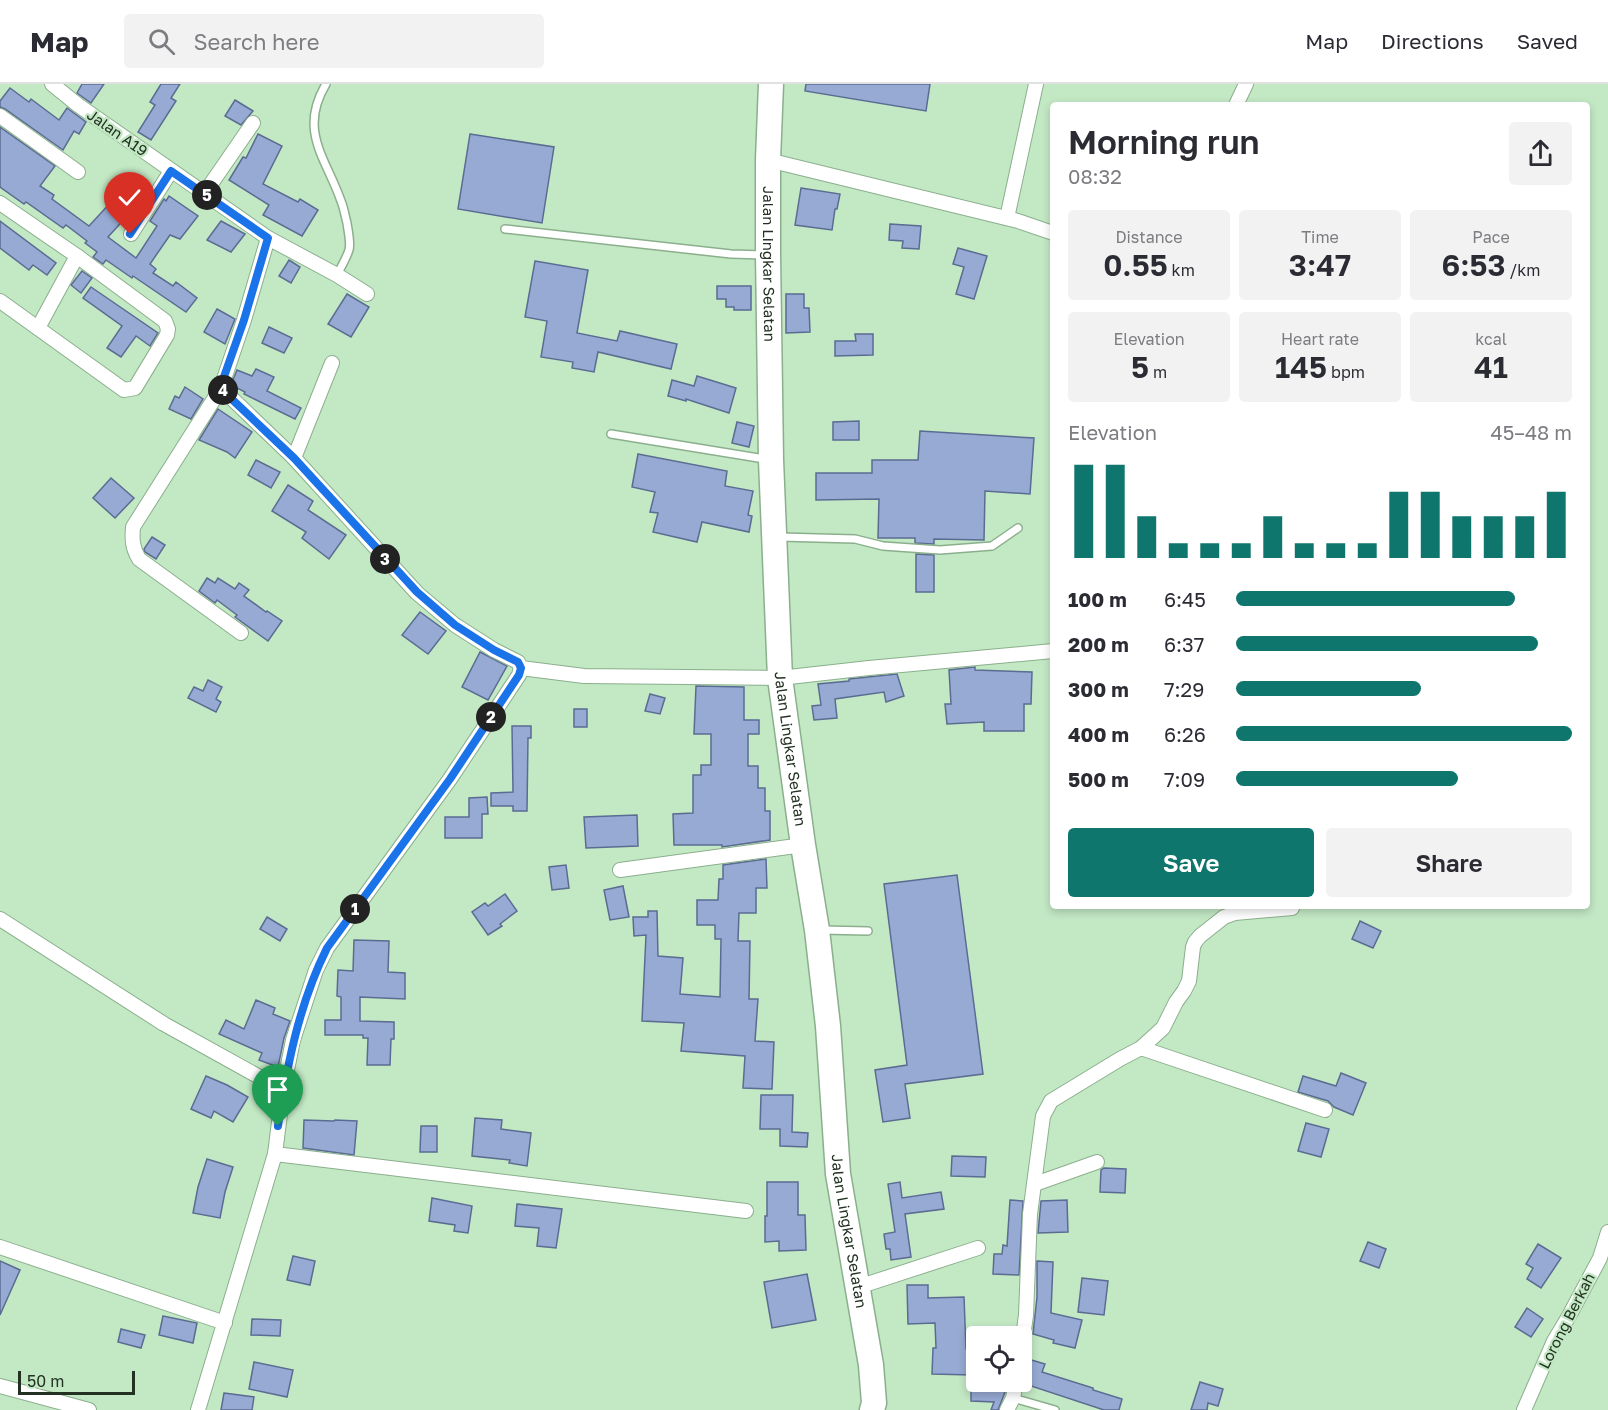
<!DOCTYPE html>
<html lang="en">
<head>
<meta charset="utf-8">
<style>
	:root { --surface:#fff; --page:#f2f2f3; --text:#2b2b33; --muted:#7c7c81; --line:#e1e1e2; --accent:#0f766e }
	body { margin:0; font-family:"Golos Text",sans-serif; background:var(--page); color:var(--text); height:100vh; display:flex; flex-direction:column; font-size:22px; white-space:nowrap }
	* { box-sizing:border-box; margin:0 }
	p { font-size:20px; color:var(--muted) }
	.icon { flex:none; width:33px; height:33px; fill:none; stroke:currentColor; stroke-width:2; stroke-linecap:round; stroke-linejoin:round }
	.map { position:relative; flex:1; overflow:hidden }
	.details { position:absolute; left:1050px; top:18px; width:540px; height:807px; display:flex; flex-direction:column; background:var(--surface); border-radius:6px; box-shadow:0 3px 9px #0003 }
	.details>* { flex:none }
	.tools { position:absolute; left:966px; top:1242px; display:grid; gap:12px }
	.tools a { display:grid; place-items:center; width:66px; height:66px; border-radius:6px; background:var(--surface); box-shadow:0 3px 9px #0003; font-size:30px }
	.scale { position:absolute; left:18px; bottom:15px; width:117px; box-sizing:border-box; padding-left:6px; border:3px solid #233123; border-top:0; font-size:16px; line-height:21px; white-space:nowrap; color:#233123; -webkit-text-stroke:4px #c3e8c4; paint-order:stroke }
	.pin { position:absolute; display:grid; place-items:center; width:51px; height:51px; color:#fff; margin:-62px -26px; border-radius:50% 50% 50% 0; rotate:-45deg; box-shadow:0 0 6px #0007 }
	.pin .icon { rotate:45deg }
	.km { position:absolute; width:30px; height:30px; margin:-15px; border-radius:50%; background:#222; color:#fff; font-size:16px; line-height:30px; text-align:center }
	.round { display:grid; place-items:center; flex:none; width:63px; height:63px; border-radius:6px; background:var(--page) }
	.headline { display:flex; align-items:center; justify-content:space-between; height:102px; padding:0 18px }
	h1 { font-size:33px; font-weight:600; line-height:45px }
	.figures { display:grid; grid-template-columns:repeat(3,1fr); gap:9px; height:102px; padding:6px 18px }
	.figures div { display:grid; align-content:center; border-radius:6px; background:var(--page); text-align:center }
	.figures b { font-size:30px; font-weight:600 }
	.figures small { font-size:16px; font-weight:400 }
	.figures p { font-size:16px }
	.chart { height:168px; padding:12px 18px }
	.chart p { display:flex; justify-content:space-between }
	.chart svg { width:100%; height:108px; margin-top:6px; stroke:var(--accent); stroke-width:6 }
	.button { display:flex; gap:12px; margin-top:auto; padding:12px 18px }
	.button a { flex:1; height:69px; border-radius:6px; background:var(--accent); color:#fff; font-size:24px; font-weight:600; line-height:69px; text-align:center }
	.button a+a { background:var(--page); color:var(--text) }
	ul { padding:0 18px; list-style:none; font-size:20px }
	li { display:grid; grid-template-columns:96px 72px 1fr; align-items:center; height:45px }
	li i { height:15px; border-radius:8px; background:var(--accent) }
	header { display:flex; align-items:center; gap:36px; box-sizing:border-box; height:84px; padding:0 30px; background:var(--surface); border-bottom:2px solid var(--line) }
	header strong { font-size:28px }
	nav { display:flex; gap:33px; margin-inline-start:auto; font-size:21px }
	.search { width:420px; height:54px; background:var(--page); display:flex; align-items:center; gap:15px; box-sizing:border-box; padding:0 21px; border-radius:6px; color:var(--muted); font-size:22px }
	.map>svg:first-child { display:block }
</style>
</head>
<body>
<header>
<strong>Map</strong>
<div class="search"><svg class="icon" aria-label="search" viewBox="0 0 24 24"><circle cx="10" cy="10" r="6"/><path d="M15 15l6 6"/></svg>Search here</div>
<nav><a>Map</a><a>Directions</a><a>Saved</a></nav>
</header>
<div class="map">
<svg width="1608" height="1326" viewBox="0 0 1608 1326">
	<rect width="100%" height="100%" fill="#c3e8c4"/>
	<g fill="#97aad3" stroke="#5b6c92" stroke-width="1.5">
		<polygon points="82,0 104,0 91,19 77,9"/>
		<polygon points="161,0 180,0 171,14 176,17 151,56 138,48 155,21 150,18"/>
		<polygon points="806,0 930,0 926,27 805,7"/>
		<polygon points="10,4 29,18 31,15 59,36 67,24 86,38 79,50 74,47 63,66 5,25 0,23 0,17"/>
		<polygon points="235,16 253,27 241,41 225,32"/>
		<polygon points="0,43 55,82 40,102 54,111 52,115 89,142 112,117 119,123 139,96 149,104 132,132 129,130 108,153 136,174 157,142 150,137 164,115 166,117 169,112 198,132 180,155 170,151 150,180 156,185 153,189 173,202 176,198 197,214 186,228 133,192 132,194 106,176 103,180 93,173 97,168 85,159 87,157 66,141 63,144 26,118 24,120 0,103"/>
		<polygon points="258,50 282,62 263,100 298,118 300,115 318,126 302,152 263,131 269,121 229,96 243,73 246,74"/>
		<polygon points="470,50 554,63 542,139 458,125"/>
		<polygon points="801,104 840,110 837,125 835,125 832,146 795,141"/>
		<polygon points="0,137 56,179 47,191 33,181 29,186 0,164"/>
		<polygon points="221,137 245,150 231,168 207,156"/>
		<polygon points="890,140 921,142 919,165 902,164 903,157 889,156"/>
		<polygon points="958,164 987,172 974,215 956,210 964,183 953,180"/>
		<polygon points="289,176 300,183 291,199 279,192"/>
		<polygon points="535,177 588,186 577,249 617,257 620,247 677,260 671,285 598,268 594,288 572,284 573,278 541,273 547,237 525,233"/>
		<polygon points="82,187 92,194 81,209 71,201"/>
		<polygon points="717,202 751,202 751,226 734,226 734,223 726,223 726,215 717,215"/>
		<polygon points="91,203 158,249 150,262 136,252 121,273 107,264 122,242 83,214"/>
		<polygon points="347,210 369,223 351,253 328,240"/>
		<polygon points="786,210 804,210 804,224 809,224 810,248 786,249"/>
		<polygon points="217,225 235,235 225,260 204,248"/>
		<polygon points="269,243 292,254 284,269 262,259"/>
		<polygon points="855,250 873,250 873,271 835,272 835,257 856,257"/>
		<polygon points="256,285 274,293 267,307 301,324 295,335 244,310 245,308 231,301 237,286 252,292"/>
		<polygon points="697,292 736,304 729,329 686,315 686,317 668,312 672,296 694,302"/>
		<polygon points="185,303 203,315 191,335 169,325 175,312 179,314"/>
		<polygon points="218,325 252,348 235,374 227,368 199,356"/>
		<polygon points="859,337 859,356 833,356 833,338"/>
		<polygon points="737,338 754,342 749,363 732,359"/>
		<polygon points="920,347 1034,354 1030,410 985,407 984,456 934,455 934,460 915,459 915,454 878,454 879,415 816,416 816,389 872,389 872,376 918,376"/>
		<polygon points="638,370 727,387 725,402 753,407 748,431 752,432 749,448 702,438 697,458 653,448 658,429 650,428 655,408 632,403"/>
		<polygon points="256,376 280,388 271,404 248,391"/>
		<polygon points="111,394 134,414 115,434 93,414"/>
		<polygon points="288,401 313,417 308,426 346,451 329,475 302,454 306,448 272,427"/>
		<polygon points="152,453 165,461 156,475 145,468 144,465"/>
		<polygon points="916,470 934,471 934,508 916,508"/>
		<polygon points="207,494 215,499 218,494 235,505 239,499 249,506 244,512 266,528 267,527 282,537 268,557 235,533 237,531 217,516 215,519 199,507"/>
		<polygon points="420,528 446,547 428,570 402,551"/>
		<polygon points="480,568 507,582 488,616 462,603"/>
		<polygon points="975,583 975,586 1032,588 1031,620 1024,620 1024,647 984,647 984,638 947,640 945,620 951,620 949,586"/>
		<polygon points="897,590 904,612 886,618 884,608 835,615 837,634 814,636 812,622 821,621 818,600 849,597 849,595"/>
		<polygon points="208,596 222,603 216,615 221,618 216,628 188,614 194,603 203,607"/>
		<polygon points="696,602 744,603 744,636 759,636 759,650 748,650 748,682 758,682 758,704 765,704 765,727 770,727 770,756 722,763 722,761 674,761 673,730 693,729 693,691 701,691 701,681 711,681 711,650 694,650"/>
		<polygon points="650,610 665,614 660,630 645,627"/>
		<rect x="574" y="625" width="13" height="18"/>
		<polygon points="512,642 531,642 531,654 528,654 527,727 513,727 513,722 491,722 491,709 513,708"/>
		<polygon points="487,713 488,730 482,730 482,754 445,754 445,733 469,733 469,714"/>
		<polygon points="637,731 638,762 586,764 584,733"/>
		<polygon points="766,775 767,804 756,804 756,829 739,829 738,857 750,857 749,915 758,915 755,957 774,958 772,1005 743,1004 745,972 681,967 684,939 642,937 646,851 634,852 633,833 648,833 648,827 657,827 658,872 683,874 680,910 720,913 721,855 715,855 715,841 697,841 697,816 718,816 719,795 723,795 723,781"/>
		<polygon points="566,781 569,804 552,806 549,783"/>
		<polygon points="957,791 983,990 905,1000 910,1034 883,1038 875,986 907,981 884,800"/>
		<polygon points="623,802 629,833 610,836 604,806"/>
		<polygon points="505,810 517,827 500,840 502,842 488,851 472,828 485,819 488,822"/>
		<polygon points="267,833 287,845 280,857 260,845"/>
		<polygon points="1360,837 1381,847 1373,864 1352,855"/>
		<polygon points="354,856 389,857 388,888 405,889 405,915 360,913 360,937 394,938 394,955 391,955 390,981 367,981 368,954 363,954 363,951 325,951 325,936 341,936 341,913 337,912 338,886 353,887"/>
		<polygon points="256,916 275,924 273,930 290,937 284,954 278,983 259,976 262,969 219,950 226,936 244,945"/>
		<polygon points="1341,989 1366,999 1353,1031 1334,1023 1328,1017 1298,1008 1303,992 1336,1002"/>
		<polygon points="206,992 227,1001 248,1013 233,1038 214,1027 211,1034 191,1025"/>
		<polygon points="761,1011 793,1011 792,1048 808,1049 807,1063 780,1062 780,1045 760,1045"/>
		<polygon points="475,1034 502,1036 501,1045 531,1049 527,1082 509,1079 510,1076 472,1072"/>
		<polygon points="304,1036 334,1037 335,1036 357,1037 354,1071 303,1064"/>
		<polygon points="1306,1039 1329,1045 1321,1073 1298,1067"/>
		<polygon points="421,1042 437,1042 437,1068 420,1068"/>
		<polygon points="952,1072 986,1073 985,1093 951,1092"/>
		<polygon points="207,1075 233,1083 225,1108 220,1134 193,1129 198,1103"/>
		<polygon points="1104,1084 1126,1085 1125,1109 1100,1108 1101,1086"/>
		<polygon points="767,1098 798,1098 798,1131 805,1131 806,1166 779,1167 779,1157 765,1158 765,1132 767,1132"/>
		<polygon points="900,1098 902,1114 941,1108 944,1125 905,1130 911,1173 891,1176 890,1165 886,1165 884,1150 895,1148 888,1100"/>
		<polygon points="432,1114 472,1122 468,1149 454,1147 455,1141 429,1137"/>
		<polygon points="1010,1116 1023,1117 1019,1191 993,1190 994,1170 1002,1170 1003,1161 1007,1162"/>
		<polygon points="1067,1116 1068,1148 1038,1149 1041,1117"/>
		<polygon points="517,1120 562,1125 556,1164 537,1162 539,1144 515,1142"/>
		<polygon points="1368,1158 1386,1165 1379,1184 1360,1177"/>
		<polygon points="1538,1160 1561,1174 1541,1204 1527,1195 1533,1184 1526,1180"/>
		<polygon points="293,1172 315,1177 310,1201 287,1196"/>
		<polygon points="0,1177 20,1186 0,1231"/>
		<polygon points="1037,1177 1053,1178 1051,1229 1082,1236 1075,1264 1053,1259 1054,1256 1033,1250 1037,1213"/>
		<polygon points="807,1190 816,1236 772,1244 764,1198"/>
		<polygon points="1082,1194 1108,1197 1104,1231 1078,1228"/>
		<polygon points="907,1201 928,1201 928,1214 964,1213 966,1265 973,1265 972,1291 932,1290 933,1264 936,1264 935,1239 908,1240"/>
		<polygon points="1527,1224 1543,1235 1531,1253 1515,1243"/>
		<polygon points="163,1232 197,1239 193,1259 159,1251"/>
		<polygon points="252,1235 281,1236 280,1252 251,1251"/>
		<polygon points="121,1245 145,1251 141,1264 118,1258"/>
		<polygon points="1028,1275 1045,1280 1042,1288 1093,1304 1093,1306 1122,1315 1119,1326 1104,1326 1025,1300 1023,1292"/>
		<polygon points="254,1278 293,1286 287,1313 249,1305"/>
		<polygon points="1200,1298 1223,1305 1218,1322 1208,1319 1207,1326 1191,1326"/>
		<polygon points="971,1304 1001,1306 1005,1308 998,1326 991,1326 994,1318 971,1317"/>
		<polygon points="224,1309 254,1313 252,1326 221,1326"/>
	</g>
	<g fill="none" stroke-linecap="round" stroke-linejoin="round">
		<defs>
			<g id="lane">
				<path d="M326,0C298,47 326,74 341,117C344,124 345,132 347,139C348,147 351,159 349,166C346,175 341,183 337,191"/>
				<polyline points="505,145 731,170 765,171"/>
				<polyline points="611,350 765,375"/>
				<polyline points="780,453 855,455 883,462 940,466 992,462 1018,444"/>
				<polyline points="822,846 868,847"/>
				<polyline points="1013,1314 1055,1326"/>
			</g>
			<g id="street">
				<polyline points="52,0 78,21 268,154 337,191 367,210"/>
				<polyline points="1236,21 1246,0"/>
				<polyline points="0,32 78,88"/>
				<polyline points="768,76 1018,137 1053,149"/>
				<polyline points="204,110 253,39"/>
				<polyline points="0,119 77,172 165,237 168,245 167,251 135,304 124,306 0,217"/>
				<polyline points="1007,134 1036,0"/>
				<polyline points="131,150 171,87"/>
				<polyline points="38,244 77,172"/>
				<polyline points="332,279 294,374 417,509 455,541 494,566 518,578 521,584 584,592 780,594 869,584 1053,567"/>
				<polyline points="221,304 294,374"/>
				<path d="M241,549L139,475C132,463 132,455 133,443L221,304L244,236L268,154"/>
				<polyline points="620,786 803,761"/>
				<polyline points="0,835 164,940 283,1006"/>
				<polyline points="1141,964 1325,1026"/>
				<polyline points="275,1070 746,1127"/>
				<polyline points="1035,1100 1097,1078"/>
				<polyline points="0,1163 225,1239"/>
				<polyline points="858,1203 978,1164"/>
				<polyline points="1022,1261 1026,1231 1030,1130 1043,1032 1051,1017 1120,975 1141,964 1163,944 1176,918 1184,907 1189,897 1193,863 1195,858 1200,852 1224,833 1235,829 1292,824"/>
				<polyline points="0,1302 89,1326"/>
				<polyline points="198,1326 275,1070 283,1006 293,956 316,886 327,864 450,695 519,591 521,584"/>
				<polyline points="1007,1326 1013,1314 1016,1298"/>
				<polyline points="1524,1326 1554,1257 1569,1232 1600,1174 1608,1148"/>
			</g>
			<g id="highway">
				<path id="s1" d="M771,0L768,76V171L771,376L780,594L803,761L817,846L828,942L838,1090L871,1281L874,1319L872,1326"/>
			</g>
		</defs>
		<use href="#lane" stroke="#8baf8d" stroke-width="10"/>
		<use href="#street" stroke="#8baf8d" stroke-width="16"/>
		<use href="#highway" stroke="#8baf8d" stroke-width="27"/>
		<use href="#lane" stroke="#fff" stroke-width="7"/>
		<use href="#street" stroke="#fff" stroke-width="14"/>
		<use href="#highway" stroke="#fff" stroke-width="24"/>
	</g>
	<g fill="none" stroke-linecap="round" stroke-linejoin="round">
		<defs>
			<path id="route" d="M130,150L171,87L268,154L244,236L220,304L294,374L417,508L455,541L494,566L518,578L521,584L519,591L450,695L327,864C299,920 287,981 278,1042"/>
		</defs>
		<use href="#route" stroke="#fff" stroke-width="12"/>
		<use href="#route" stroke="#1a73e8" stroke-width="8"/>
	</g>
	<g text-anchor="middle" stroke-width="4.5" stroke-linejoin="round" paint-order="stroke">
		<g font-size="15" fill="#233123" stroke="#c3e8c4">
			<text transform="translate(117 49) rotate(35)" y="5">Jalan A19</text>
			<text dy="5" stroke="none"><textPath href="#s1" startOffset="180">Jalan Lingkar Selatan</textPath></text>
			<text dy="5" stroke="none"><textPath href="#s1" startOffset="666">Jalan Lingkar Selatan</textPath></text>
			<text dy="5" stroke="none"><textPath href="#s1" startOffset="1152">Jalan Lingkar Selatan</textPath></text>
			<text transform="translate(1567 1237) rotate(-63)" y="5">Lorong Berkah</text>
		</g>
	</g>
</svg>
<div class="tools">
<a><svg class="icon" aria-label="locate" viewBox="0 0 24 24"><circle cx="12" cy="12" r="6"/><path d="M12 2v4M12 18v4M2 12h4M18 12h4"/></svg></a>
</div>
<div class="scale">50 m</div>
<div class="pin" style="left:278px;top:1042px;background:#1e9e55"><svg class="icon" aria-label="arrive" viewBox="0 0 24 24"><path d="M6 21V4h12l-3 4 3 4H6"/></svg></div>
<div class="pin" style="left:130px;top:150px;background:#d93025"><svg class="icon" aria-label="check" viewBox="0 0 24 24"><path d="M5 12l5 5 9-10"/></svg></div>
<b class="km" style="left:355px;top:825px">1</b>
<b class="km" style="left:491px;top:633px">2</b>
<b class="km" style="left:385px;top:475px">3</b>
<b class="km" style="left:223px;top:306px">4</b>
<b class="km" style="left:207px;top:111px">5</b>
<section class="details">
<div class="headline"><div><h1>Morning run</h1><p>08:32</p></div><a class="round"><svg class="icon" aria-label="share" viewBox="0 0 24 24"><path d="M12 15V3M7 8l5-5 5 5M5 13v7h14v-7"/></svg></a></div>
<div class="figures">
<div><p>Distance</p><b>0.55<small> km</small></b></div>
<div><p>Time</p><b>3:47</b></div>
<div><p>Pace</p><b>6:53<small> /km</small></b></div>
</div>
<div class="figures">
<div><p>Elevation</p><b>5<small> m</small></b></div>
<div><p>Heart rate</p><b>145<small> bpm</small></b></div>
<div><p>kcal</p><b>41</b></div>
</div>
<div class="chart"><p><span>Elevation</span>45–48 m</p>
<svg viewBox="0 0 160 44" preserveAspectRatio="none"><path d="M5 44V6M15 44V6M25 44V27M35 44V38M45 44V38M55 44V38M65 44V27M75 44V38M85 44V38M95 44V38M105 44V17M115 44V17M125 44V27M135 44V27M145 44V27M155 44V17"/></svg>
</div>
<ul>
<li><b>100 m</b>6:45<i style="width:83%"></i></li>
<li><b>200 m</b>6:37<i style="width:90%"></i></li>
<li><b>300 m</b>7:29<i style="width:55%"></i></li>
<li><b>400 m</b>6:26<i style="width:100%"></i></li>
<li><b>500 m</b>7:09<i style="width:66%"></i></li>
</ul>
<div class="button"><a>Save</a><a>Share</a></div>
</section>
</div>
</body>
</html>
